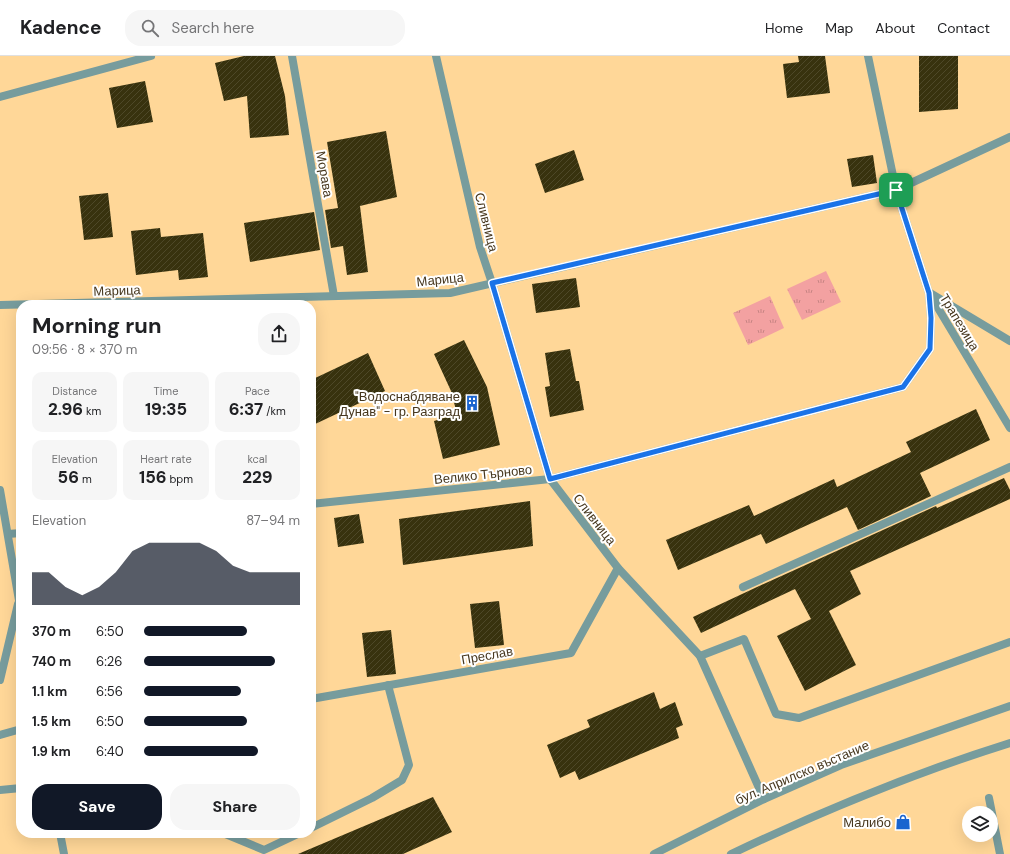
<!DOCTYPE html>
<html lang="en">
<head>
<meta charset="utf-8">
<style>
	:root { --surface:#fff; --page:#f6f6f6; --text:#202124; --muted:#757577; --line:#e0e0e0; --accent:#111827 }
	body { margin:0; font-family:"DM Sans",sans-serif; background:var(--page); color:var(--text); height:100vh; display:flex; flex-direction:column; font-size:15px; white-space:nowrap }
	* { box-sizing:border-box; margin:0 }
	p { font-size:13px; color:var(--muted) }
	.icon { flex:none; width:22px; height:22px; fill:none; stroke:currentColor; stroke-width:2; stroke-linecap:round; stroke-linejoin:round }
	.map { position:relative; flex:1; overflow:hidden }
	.details { position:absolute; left:16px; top:244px; width:300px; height:538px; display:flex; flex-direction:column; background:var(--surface); border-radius:16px; box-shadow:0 4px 16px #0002 }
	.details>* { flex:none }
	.fabs { position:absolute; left:962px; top:750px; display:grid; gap:8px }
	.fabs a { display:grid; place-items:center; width:36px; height:36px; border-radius:50%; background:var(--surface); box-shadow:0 4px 16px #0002; font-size:20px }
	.pin { position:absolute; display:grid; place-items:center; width:34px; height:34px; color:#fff; margin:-17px; border-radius:8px; box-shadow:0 2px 6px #0006 }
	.round { display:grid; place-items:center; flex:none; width:42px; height:42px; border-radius:16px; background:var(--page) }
	.overview { display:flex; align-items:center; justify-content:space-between; height:68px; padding:0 16px }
	h1 { font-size:22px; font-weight:700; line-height:30px }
	.stats { display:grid; grid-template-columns:repeat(3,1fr); gap:6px; height:68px; padding:4px 16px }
	.stats div { display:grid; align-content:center; border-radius:10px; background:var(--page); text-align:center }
	.stats b { font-size:17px; font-weight:700 }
	.stats small { font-size:11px; font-weight:400 }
	.stats p { font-size:11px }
	.chart { height:112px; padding:8px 16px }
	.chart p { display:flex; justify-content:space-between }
	.chart svg { width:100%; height:72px; margin-top:4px; fill:var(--accent); opacity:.7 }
	.cta { display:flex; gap:8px; margin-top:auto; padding:8px 16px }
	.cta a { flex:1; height:46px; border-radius:16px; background:var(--accent); color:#fff; font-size:16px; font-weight:700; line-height:46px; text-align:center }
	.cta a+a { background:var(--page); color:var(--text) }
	ul { padding:0 16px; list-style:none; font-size:13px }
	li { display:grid; grid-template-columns:64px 48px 1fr; align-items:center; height:30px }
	li i { height:10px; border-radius:5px; background:var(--accent) }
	header { display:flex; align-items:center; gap:24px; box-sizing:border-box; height:56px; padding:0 20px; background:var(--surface); border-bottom:1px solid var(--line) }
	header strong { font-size:19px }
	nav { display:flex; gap:22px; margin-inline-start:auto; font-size:14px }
	.search { width:280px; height:36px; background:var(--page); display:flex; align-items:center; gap:10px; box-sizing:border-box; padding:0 14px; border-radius:16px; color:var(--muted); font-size:15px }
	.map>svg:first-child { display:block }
</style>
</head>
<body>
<header>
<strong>Kadence</strong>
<div class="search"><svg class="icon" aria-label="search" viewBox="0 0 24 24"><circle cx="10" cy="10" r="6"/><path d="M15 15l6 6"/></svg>Search here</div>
<nav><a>Home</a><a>Map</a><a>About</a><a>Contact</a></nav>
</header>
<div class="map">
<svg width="1010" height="798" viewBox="0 0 1010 798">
	<defs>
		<pattern id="grass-tufts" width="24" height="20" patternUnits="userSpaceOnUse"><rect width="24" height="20" fill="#f3a1a1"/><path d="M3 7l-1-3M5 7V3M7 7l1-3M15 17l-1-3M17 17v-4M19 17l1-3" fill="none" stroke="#c78483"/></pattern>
		<pattern id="building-hatch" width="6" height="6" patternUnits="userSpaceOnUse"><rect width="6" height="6" fill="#38320e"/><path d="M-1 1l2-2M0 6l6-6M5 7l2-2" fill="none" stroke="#4e4828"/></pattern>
	</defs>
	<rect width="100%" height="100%" fill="#ffd798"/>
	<g fill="url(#grass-tufts)">
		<polygon points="826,215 841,246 802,264 787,233"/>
		<polygon points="770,240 784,272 748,289 733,257"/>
	</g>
	<g fill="url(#building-hatch)">
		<polygon points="244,0 275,0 285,40 289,79 250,82 247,40 224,45 215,7"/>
		<polygon points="798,0 825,0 830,37 787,42 783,8 799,6"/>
		<polygon points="919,0 958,0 958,53 919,56"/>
		<polygon points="145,25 153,66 117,72 109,32"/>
		<polygon points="386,75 397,141 360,150 368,216 347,219 343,190 331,192 325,154 338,152 327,86"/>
		<polygon points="574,94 584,124 545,137 535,108"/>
		<polygon points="873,99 877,127 852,131 847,103"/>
		<polygon points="108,137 113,181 84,184 79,140"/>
		<polygon points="314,156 320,194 250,206 244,167"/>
		<polygon points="160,172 161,181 203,177 208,221 179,224 178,214 136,219 131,175"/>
		<polygon points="576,222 580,251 536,257 532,228"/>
		<polygon points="464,284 487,331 500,389 443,403 434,365 457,358 451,335 434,298"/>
		<polygon points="570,293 576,325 579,325 584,354 550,361 545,331 550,330 545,297"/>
		<polygon points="368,297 385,335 311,370 311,324"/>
		<polygon points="976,353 990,384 920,417 931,440 858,474 847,451 766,488 761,478 678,514 666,484 749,449 754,460 834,423 837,431 911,396 906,386"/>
		<polygon points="1004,422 1010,434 1010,443 850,515 861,538 829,555 856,609 805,635 777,580 811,563 795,533 701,577 693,561 757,531 936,450 937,452"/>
		<polygon points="530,445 533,490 403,509 399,463"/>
		<polygon points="359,458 364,487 338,491 334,462"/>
		<polygon points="499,545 504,589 475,592 470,548"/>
		<polygon points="391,574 396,618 367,621 362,577"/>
		<polygon points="654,636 660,653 675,646 683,669 676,672 679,682 579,724 575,715 560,722 547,689 590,671 587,664"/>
		<polygon points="433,741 452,776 403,798 298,798"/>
	</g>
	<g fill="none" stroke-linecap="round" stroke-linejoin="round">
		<g stroke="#779c9d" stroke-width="8">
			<polyline points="743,531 1010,411"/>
			<polyline points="0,679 21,673"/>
			<polyline points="0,734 21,732"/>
			<polyline points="311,772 372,742 402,724 409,709 388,629"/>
			<polyline points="223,777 264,794 300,777"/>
		</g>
		<g stroke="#779c9d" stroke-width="8">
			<polyline points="292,0 334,240"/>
			<polyline points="436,0 480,191 492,227 550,423 618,512 700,600 764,743"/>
			<polyline points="868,0 896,134 929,237 1010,372"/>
			<polyline points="0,41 151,0"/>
			<polyline points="930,237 1010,285"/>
			<polyline points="0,249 450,237 896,134 1010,81"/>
			<polyline points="311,448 550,423 903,331 930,293 931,262 929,237"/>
			<polyline points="8,478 21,477"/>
			<polyline points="700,600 744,583 776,658 799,662 1010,586"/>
			<polyline points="311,643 571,597 618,512"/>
			<polyline points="989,742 1000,798"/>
		</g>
		<g stroke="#779c9d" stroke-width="8">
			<polyline points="0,434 21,556"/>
			<polyline points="0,624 18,548"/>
			<polyline points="60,777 64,798"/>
			<polyline points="654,798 764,743 841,709 1010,650"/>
			<path d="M731,798C822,755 914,717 1010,687"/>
		</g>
	</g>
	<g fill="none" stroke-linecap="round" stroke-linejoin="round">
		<defs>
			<polygon id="route" points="896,134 929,237 931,262 930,293 903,331 550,423 492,227"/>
		</defs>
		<use href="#route" stroke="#fff" stroke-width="8"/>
		<use href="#route" stroke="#1a73e8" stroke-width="5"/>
	</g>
	<defs>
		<symbol id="building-bare" viewBox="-9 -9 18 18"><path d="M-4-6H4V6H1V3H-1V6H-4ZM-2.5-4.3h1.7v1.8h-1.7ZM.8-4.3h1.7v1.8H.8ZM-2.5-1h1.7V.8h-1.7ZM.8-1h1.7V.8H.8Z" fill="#1a64cf" stroke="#fff" stroke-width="2.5" paint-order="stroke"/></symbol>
		<symbol id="shop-bare" viewBox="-9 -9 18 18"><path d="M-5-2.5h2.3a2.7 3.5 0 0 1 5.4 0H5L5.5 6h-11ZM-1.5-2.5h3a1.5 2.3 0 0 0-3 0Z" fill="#1a64cf" stroke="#fff" stroke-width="2.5" paint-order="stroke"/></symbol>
	</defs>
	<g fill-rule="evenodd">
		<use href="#building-bare" x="461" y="336" width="22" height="22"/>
		<use href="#shop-bare" x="892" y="755" width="22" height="22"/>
	</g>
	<g text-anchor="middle" stroke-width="4" stroke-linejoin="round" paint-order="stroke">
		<g font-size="13" fill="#47371e" stroke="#fff">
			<text transform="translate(325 118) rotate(80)" y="5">Морава</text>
			<text transform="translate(487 166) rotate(76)" y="5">Сливница</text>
			<text transform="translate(440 223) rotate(-6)" y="5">Марица</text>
			<text transform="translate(117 234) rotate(-2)" y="5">Марица</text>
			<text transform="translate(960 266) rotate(59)" y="5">Трапезица</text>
			<text transform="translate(483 418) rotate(-6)" y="5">Велико Търново</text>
			<text transform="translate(595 463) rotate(52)" y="5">Сливница</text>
			<text transform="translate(487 599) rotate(-10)" y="5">Преслав</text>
			<text transform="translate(802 716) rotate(-23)" y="5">бул. Априлско въстание</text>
		</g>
		<g font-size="13" fill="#47371e" stroke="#fff" text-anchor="end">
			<text x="460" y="345">"Водоснабдяване<tspan x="460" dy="15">Дунав" - гр. Разград</tspan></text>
			<text x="891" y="771">Малибо</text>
		</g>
	</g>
</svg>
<div class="fabs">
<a><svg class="icon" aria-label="layers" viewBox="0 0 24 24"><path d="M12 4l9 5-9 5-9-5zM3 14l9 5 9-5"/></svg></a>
</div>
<div class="pin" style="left:896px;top:134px;background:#1e9e55"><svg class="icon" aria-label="arrive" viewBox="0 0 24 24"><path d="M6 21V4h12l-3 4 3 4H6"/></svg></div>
<section class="details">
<div class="overview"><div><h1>Morning run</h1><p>09:56 · 8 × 370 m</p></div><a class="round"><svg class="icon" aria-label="share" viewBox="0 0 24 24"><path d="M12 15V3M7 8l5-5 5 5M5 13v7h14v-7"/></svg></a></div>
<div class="stats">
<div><p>Distance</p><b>2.96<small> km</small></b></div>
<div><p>Time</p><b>19:35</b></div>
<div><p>Pace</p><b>6:37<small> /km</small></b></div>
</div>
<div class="stats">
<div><p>Elevation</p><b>56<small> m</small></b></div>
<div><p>Heart rate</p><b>156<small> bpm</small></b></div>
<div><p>kcal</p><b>229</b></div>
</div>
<div class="chart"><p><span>Elevation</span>87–94 m</p>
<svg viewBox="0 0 160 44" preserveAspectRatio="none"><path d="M0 44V24L10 24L20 33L30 38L40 33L50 24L60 11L70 6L80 6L90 6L100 6L110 11L120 20L130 24L140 24L150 24L160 24V44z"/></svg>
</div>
<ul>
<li><b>370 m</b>6:50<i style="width:66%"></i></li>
<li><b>740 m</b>6:26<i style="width:84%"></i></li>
<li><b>1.1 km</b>6:56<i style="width:62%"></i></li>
<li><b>1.5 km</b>6:50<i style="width:66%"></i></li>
<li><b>1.9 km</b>6:40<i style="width:73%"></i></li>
</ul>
<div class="cta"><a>Save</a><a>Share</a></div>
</section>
</div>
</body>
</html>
